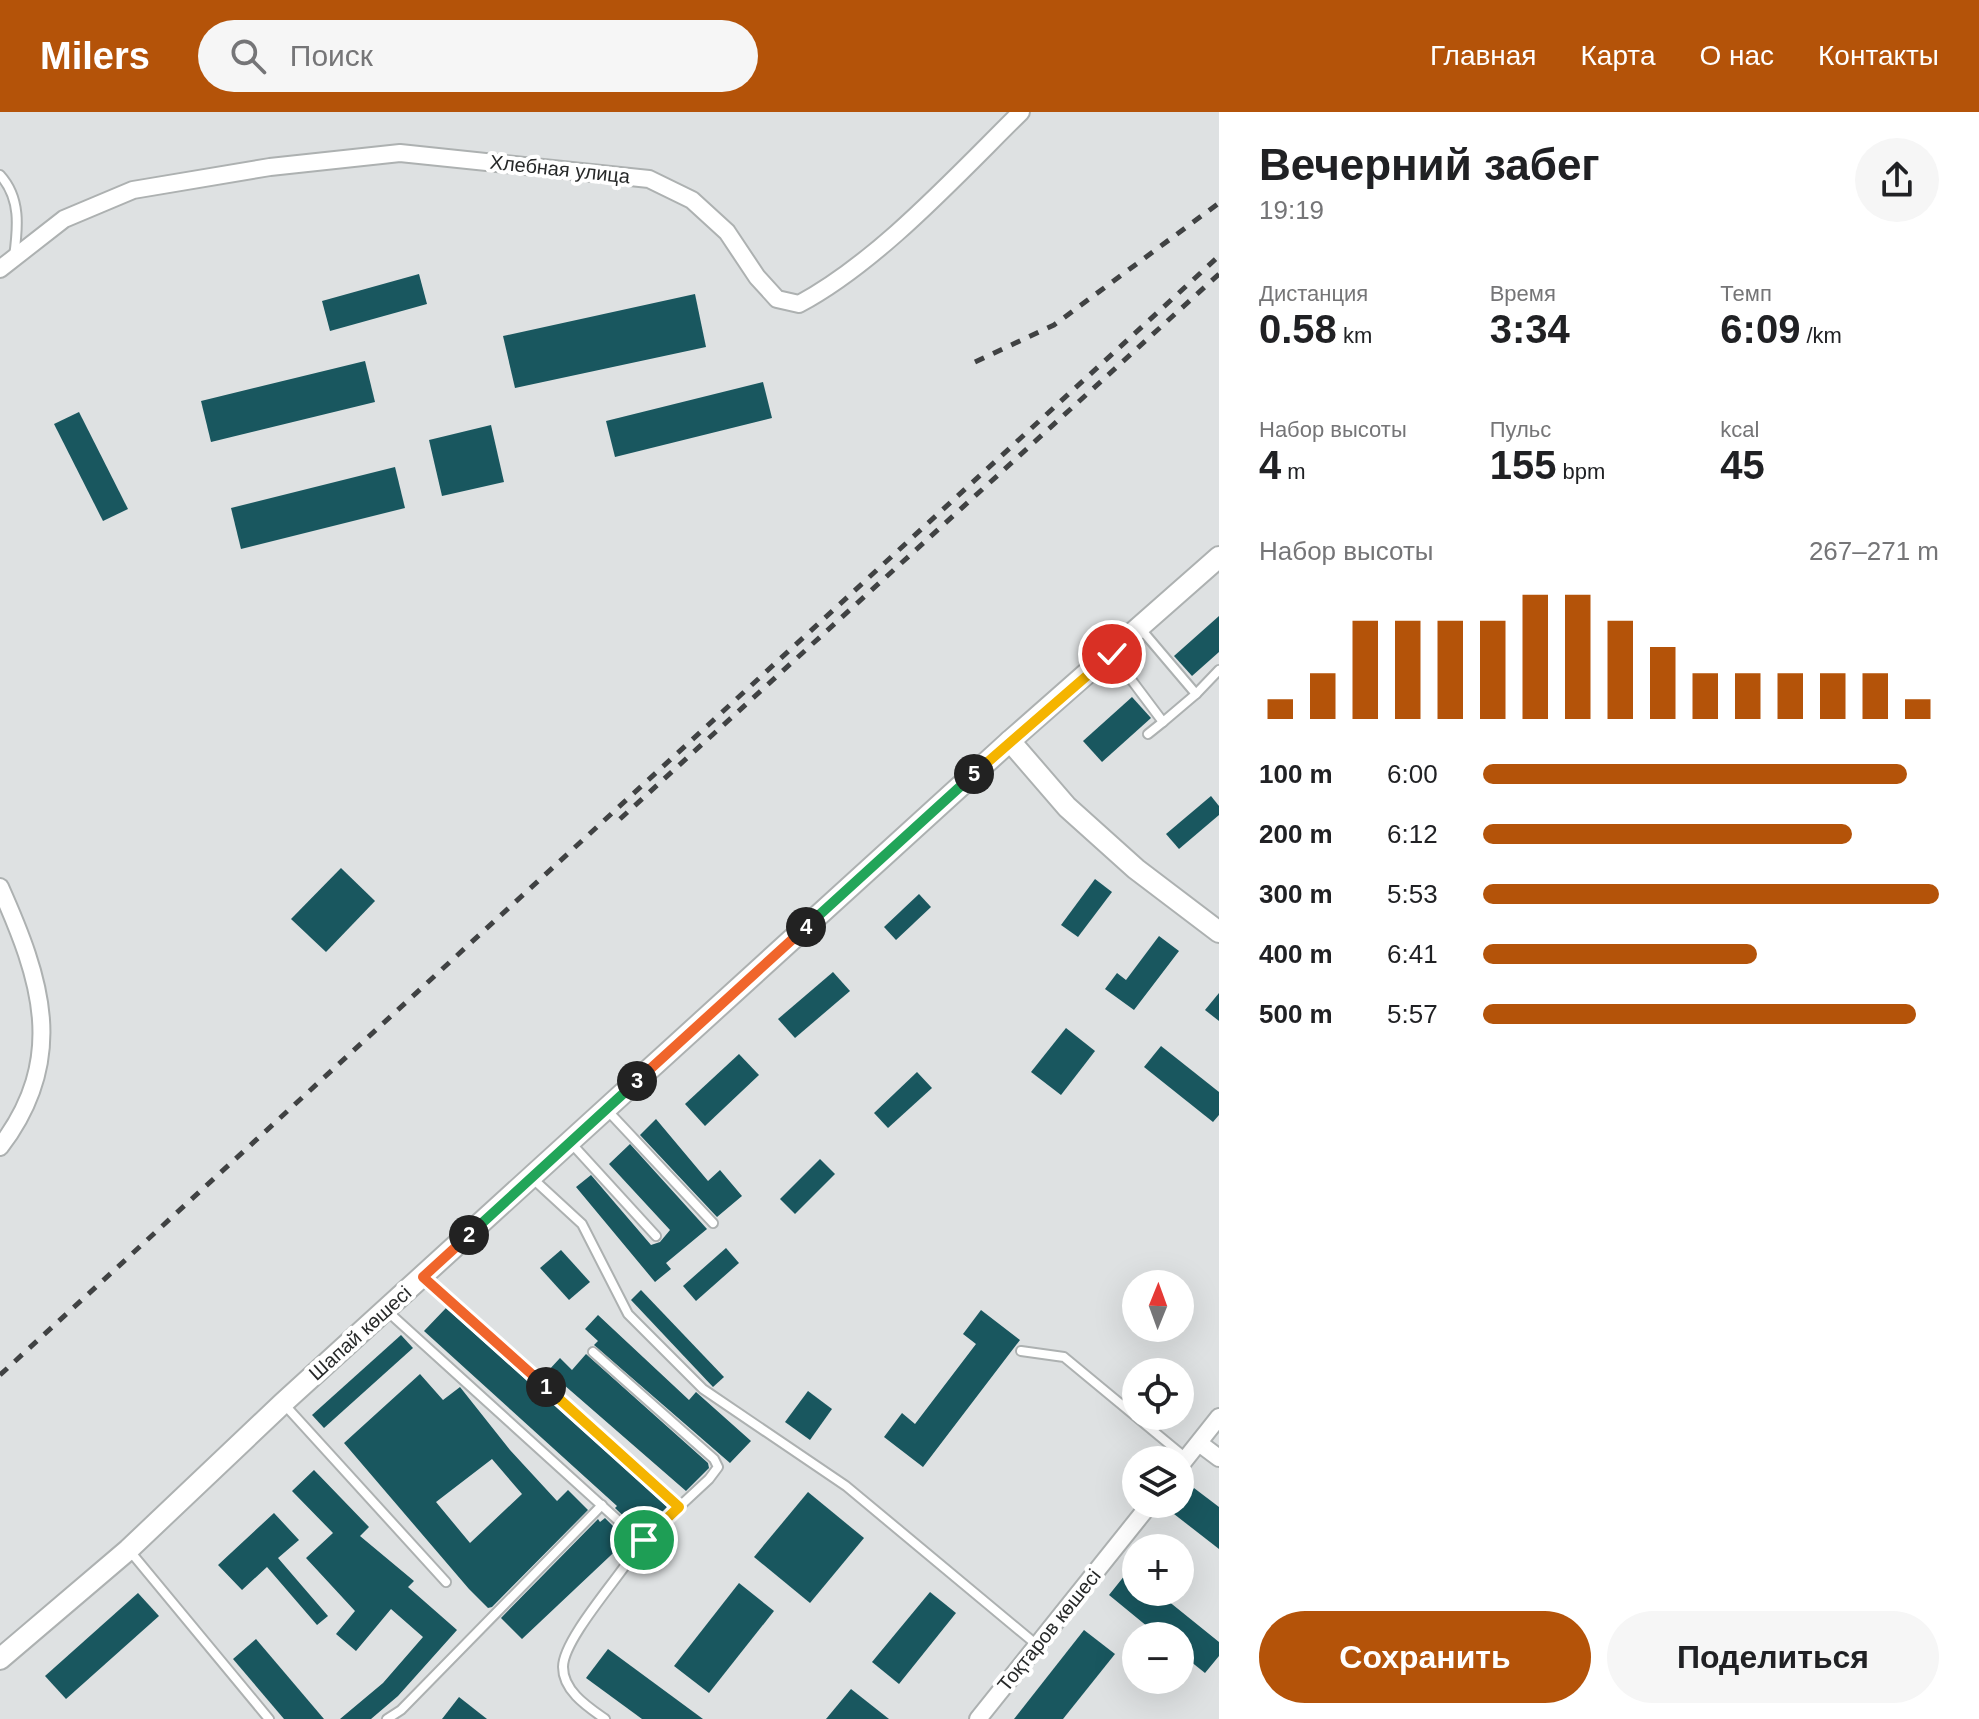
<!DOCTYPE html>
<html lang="ru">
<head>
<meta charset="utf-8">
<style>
	:root { --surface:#fff; --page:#f6f6f6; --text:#202124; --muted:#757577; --accent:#b45309 }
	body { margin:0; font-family:Helvetica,sans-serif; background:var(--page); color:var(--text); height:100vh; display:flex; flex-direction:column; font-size:30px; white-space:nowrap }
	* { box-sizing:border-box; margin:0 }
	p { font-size:26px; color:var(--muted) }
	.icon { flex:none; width:44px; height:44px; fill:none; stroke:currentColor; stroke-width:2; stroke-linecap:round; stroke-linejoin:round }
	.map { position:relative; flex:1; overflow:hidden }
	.panel { display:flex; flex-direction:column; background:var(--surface); width:760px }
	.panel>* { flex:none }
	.needle { width:52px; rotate:1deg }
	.tools { position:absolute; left:1122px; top:1158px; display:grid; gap:16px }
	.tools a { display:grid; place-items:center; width:72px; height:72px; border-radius:50%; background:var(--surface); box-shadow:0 8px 32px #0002; font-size:40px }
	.pin { position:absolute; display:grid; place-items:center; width:68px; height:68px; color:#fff; margin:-34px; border:4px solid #fff; border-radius:50%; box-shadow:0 2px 8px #0007 }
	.km { position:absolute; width:40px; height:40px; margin:-20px; border-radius:50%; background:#222; color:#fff; font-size:22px; line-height:40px; text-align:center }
	.round { display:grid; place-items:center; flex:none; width:84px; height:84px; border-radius:42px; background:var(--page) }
	.overview { display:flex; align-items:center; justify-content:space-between; height:136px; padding:0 40px }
	h1 { font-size:44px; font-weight:800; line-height:60px }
	.figures { display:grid; grid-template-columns:repeat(3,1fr); gap:12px; height:136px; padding:8px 40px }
	.figures div { display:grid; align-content:center }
	.figures b { font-size:40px; font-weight:800 }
	.figures small { font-size:22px; font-weight:400 }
	.figures p { font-size:22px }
	.chart { height:224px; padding:16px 40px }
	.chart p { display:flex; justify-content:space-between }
	.chart svg { width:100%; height:144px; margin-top:8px; stroke:var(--accent); stroke-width:6 }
	.action { display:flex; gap:16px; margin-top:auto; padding:16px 40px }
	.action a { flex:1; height:92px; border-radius:48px; background:var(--accent); color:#fff; font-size:32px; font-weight:800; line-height:92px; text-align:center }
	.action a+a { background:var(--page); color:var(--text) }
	ul { padding:0 40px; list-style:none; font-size:26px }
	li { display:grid; grid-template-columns:128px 96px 1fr; align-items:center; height:60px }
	li i { height:20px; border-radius:10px; background:var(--accent) }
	header { display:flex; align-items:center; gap:48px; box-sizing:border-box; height:112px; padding:0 40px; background:var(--accent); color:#fff }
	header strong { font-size:38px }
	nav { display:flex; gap:44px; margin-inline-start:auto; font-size:28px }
	.search { width:560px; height:72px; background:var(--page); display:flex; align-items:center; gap:20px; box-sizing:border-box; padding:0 28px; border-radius:44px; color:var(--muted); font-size:30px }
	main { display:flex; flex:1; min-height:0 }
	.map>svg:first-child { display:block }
</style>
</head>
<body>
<header>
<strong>Milers</strong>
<div class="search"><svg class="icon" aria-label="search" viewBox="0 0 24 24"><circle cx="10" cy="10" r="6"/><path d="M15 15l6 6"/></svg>Поиск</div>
<nav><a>Главная</a><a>Карта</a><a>О нас</a><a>Контакты</a></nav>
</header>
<main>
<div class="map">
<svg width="1219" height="1607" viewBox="0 0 1219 1607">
	<rect width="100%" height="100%" fill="#dee1e2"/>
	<g fill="#19575f" fill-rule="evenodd">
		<polygon points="419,162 427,192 330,219 322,189"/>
		<polygon points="695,182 706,235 515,276 503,224"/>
		<polygon points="365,249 375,290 211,330 201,289"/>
		<polygon points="763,270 772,306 615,345 606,309"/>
		<polygon points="79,300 128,397 103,409 54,312"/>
		<polygon points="491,313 504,370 442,384 429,328"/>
		<polygon points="395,355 405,396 241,437 231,396"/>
		<polygon points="1219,504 1219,540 1192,564 1174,544"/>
		<polygon points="1132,585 1151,606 1102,650 1083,629"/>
		<polygon points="1211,684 1219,694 1219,703 1179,737 1166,722"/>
		<polygon points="341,756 375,789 326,840 291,807"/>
		<polygon points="1095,767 1112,780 1078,825 1061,813"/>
		<polygon points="919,782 931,795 896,828 884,815"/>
		<polygon points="1159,824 1179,839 1134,898 1105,877 1117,861 1126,868"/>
		<polygon points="833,860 850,879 795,926 778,907"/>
		<polygon points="1219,881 1219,909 1205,898"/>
		<polygon points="1066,916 1095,939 1061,983 1031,960"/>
		<polygon points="1161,934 1219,980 1219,1003 1213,1010 1144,955"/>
		<polygon points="739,942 759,963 705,1014 685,992"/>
		<polygon points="917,960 932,976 888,1016 874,1001"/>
		<polygon points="656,1007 708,1069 720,1058 742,1084 717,1105 640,1023"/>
		<polygon points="630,1032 707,1117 666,1151 671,1157 655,1170 576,1075 591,1063 651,1133 660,1130 670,1118 609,1052"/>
		<polygon points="820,1047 835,1062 795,1102 780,1087"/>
		<polygon points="726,1136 739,1151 696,1189 683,1174"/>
		<polygon points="561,1138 590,1170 569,1188 540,1156"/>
		<polygon points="641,1178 724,1265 713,1275 631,1188"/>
		<polygon points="446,1196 667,1395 659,1404 644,1418 638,1418 615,1396 617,1394 424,1219"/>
		<polygon points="981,1198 1020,1228 923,1355 884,1325 902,1301 915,1312 976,1232 963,1222"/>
		<polygon points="598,1203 689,1288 696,1280 751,1329 730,1351 594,1233 598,1229 585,1217"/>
		<polygon points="401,1223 413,1236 324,1316 312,1303"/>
		<polygon points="586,1242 708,1351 709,1356 686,1379 548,1259 560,1246 572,1258"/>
		<path d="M420,1262L443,1288L460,1275L510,1338L557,1389L568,1378L588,1398L492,1495L488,1496L469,1477L344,1331ZM492,1347L522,1382L470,1431L436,1390Z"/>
		<polygon points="808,1279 832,1297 810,1328 785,1310"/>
		<polygon points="314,1358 369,1415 360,1424 414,1469 408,1475 457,1518 398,1584 371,1607 340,1607 383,1571 423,1525 391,1497 356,1539 336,1522 355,1499 306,1446 333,1421 292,1379"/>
		<polygon points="1194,1376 1219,1395 1219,1437 1174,1402"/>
		<polygon points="808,1380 864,1426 810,1491 754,1445"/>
		<polygon points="274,1401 299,1428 278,1446 328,1504 317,1513 267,1455 242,1478 218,1453"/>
		<polygon points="605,1406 627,1428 522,1527 501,1506 598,1407 600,1410"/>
		<polygon points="1129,1458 1136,1463 1136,1480 1157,1480 1219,1530 1219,1544 1205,1561 1180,1541 1180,1524 1159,1524 1109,1483"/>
		<polygon points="739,1471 774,1499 709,1581 674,1554"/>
		<polygon points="930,1480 956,1501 899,1572 872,1550"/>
		<polygon points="138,1481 159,1504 66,1587 45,1564"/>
		<polygon points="1084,1518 1115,1542 1063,1607 1014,1607"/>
		<polygon points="256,1527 324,1607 284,1607 233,1547"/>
		<polygon points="608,1537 703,1607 642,1607 586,1566"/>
		<polygon points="851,1577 889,1607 826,1607"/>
		<polygon points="459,1585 487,1607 442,1607"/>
	</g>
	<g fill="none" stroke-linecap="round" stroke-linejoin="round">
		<defs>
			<g id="service">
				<path d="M0,63C21,86 18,115 14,145"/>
				<polyline points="1140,516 1196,582 1219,558"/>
				<polyline points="1112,542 1163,610 1196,582"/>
				<polyline points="1148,622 1163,610"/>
				<polyline points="607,998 713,1111"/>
				<polyline points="571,1031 656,1124"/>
				<polyline points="532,1066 582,1112 628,1202 703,1277 846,1374 1037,1533"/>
				<polyline points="423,1165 679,1395"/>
				<path d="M386,1198L632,1421L636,1435L629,1448C614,1471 563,1529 563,1555C563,1579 588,1595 605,1607"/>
				<polyline points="1021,1239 1064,1245 1186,1346"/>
				<polyline points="593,1240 714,1347 718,1355 709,1367 636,1435"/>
				<polyline points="283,1291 446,1470"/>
				<polyline points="129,1438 269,1607"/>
				<polyline points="387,1607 401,1598 602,1393"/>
			</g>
			<g id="minor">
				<path d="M0,157L64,107L133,78L270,55L400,41L649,67L692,88L727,120L757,165L777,187L799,192C878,150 957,63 1021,0"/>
				<path d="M0,775C41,867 68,946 0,1035"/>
				<polyline points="1199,1331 1219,1346"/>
				<polyline points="1180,1354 1219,1305"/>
				<polyline points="978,1607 1150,1392"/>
			</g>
			<g id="tertiary">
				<polyline points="1010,629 1067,695 1136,757 1219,820"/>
				<polyline points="0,1547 128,1438 283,1291 1010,629 1219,445"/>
			</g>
		</defs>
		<use href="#service" stroke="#adb1b1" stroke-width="12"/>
		<use href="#minor" stroke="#adb1b1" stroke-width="20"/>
		<use href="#tertiary" stroke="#adb1b1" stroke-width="24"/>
		<use href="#service" stroke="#fff" stroke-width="8"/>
		<use href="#minor" stroke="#fff" stroke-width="16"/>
		<use href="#tertiary" stroke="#fff" stroke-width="20"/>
		<g stroke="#404243" stroke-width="5" stroke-dasharray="10 10" stroke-linecap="butt">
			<polyline points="975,250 1054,213 1219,91"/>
			<polyline points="620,707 1219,162"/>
			<polyline points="0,1263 1219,144"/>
		</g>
	</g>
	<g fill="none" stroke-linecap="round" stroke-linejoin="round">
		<defs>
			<polyline id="split-1" points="546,1275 679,1395 644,1428"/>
			<polyline id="split-2" points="469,1123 423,1165 546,1275"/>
			<polyline id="split-3" points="469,1123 637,969"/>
			<polyline id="split-4" points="637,969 806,815"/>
			<polyline id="split-5" points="806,815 974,662"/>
			<polyline id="split-6" points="974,662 1112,542"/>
		</defs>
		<use href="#split-1" stroke="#fff" stroke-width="16"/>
		<use href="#split-2" stroke="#fff" stroke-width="16"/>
		<use href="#split-3" stroke="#fff" stroke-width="16"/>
		<use href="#split-4" stroke="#fff" stroke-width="16"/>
		<use href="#split-5" stroke="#fff" stroke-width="16"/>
		<use href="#split-6" stroke="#fff" stroke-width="16"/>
		<use href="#split-1" stroke="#f5b400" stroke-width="10"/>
		<use href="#split-2" stroke="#f0652b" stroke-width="10"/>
		<use href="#split-3" stroke="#22a559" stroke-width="10"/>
		<use href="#split-4" stroke="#f0652b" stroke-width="10"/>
		<use href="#split-5" stroke="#22a559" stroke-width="10"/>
		<use href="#split-6" stroke="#f5b400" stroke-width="10"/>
	</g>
	<g text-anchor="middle" stroke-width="8" stroke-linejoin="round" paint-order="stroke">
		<g font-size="20" fill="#272929" stroke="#fff">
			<text transform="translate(560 57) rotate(6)" y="7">Хлебная улица</text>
			<text transform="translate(360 1221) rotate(-42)" y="7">Шапай көшесі</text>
			<text transform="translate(1049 1518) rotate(-51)" y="7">Тоқтаров көшесі</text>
		</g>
	</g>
</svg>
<div class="tools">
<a><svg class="needle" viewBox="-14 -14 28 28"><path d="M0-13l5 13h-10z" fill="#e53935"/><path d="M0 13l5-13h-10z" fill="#757577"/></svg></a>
<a><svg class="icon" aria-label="locate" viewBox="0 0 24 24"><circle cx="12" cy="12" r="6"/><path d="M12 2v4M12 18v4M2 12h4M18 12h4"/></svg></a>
<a><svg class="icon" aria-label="layers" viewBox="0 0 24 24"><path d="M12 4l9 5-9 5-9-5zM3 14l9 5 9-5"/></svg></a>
<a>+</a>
<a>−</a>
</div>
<div class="pin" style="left:644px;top:1428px;background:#1e9e55"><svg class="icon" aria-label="arrive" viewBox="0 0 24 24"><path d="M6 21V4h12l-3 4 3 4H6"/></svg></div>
<div class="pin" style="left:1112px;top:542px;background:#d93025"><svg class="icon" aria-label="check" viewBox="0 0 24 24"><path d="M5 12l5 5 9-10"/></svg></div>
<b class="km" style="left:546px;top:1275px">1</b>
<b class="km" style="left:469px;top:1123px">2</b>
<b class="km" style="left:637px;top:969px">3</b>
<b class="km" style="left:806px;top:815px">4</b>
<b class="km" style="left:974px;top:662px">5</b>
</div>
<section class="panel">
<div class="overview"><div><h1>Вечерний забег</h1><p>19:19</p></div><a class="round"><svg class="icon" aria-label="share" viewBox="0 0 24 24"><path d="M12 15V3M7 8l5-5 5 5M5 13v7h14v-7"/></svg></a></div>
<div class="figures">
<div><p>Дистанция</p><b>0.58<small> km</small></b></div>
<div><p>Время</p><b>3:34</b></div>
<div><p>Темп</p><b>6:09<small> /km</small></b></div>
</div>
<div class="figures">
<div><p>Набор высоты</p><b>4<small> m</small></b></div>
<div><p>Пульс</p><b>155<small> bpm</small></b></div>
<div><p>kcal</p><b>45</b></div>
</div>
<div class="chart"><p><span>Набор высоты</span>267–271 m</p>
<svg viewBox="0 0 160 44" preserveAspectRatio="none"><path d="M5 44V38M15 44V30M25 44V14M35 44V14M45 44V14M55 44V14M65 44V6M75 44V6M85 44V14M95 44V22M105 44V30M115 44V30M125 44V30M135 44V30M145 44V30M155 44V38"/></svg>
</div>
<ul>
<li><b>100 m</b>6:00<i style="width:93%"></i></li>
<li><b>200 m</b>6:12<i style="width:81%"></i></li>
<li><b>300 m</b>5:53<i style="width:100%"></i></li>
<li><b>400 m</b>6:41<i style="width:60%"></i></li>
<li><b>500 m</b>5:57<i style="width:95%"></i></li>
</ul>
<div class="action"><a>Сохранить</a><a>Поделиться</a></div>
</section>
</main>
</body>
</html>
